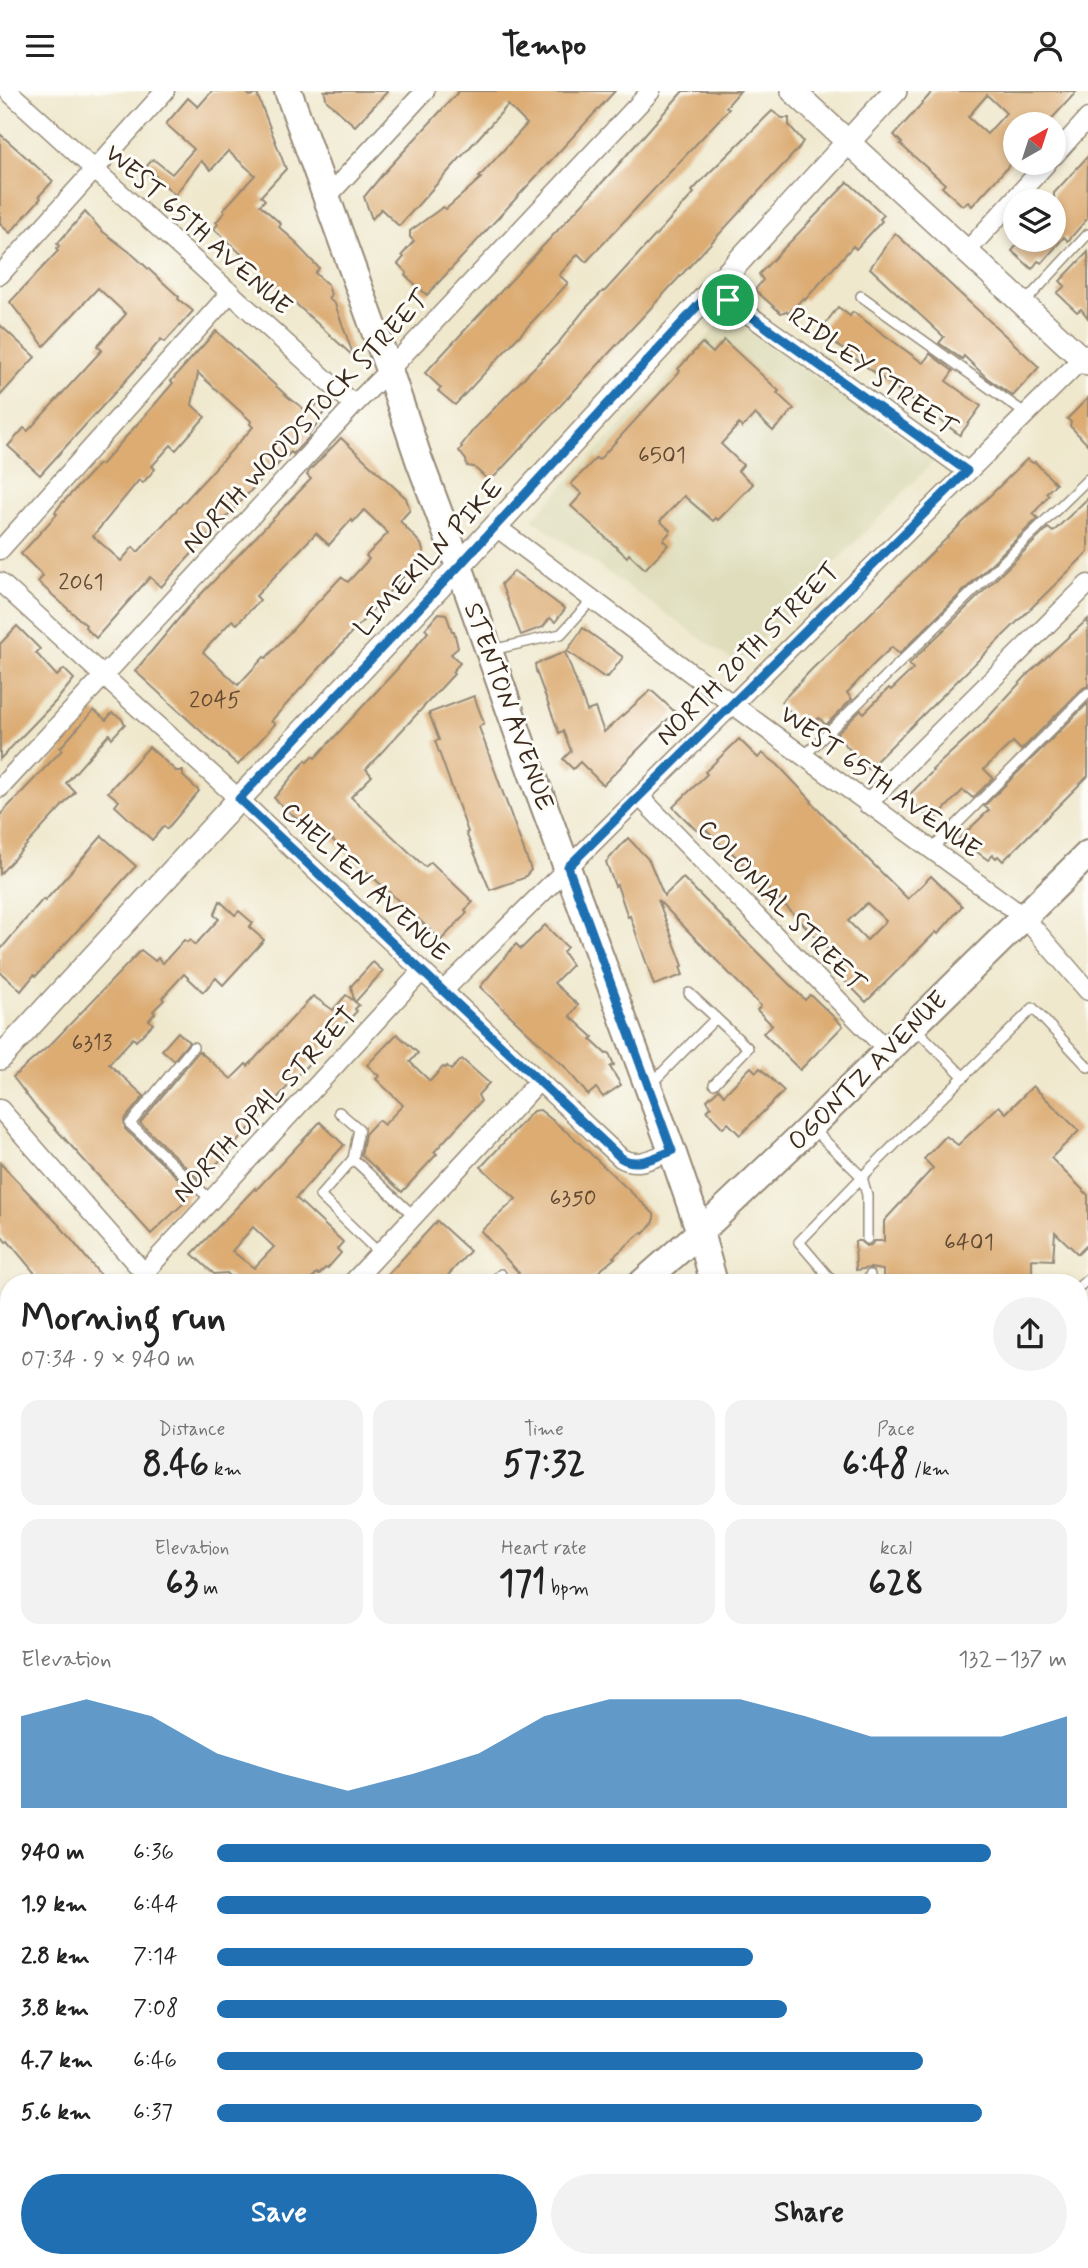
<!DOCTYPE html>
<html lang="en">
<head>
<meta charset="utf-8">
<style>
	:root { --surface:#fff; --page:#f2f2f2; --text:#222; --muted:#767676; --accent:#1f6fb2 }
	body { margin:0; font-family:Mynerve,sans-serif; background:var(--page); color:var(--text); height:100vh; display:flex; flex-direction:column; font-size:26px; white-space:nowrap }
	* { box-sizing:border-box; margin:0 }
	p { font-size:23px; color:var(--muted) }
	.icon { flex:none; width:38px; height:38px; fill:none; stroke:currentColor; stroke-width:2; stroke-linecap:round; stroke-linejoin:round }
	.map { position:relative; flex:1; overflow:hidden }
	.panel { position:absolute; left:0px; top:1183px; width:1088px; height:994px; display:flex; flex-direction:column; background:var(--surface); border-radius:28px 28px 0 0; box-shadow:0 4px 10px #0003 }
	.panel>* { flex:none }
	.needle { width:46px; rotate:39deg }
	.fabs { position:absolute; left:1003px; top:21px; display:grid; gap:14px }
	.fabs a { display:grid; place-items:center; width:63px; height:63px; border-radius:50%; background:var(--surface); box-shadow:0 4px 10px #0003; font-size:35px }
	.pin { position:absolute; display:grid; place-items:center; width:60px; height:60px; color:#fff; margin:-30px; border:4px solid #fff; border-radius:50%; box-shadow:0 2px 7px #0007 }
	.round { display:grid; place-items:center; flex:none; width:74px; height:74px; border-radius:37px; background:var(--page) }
	.summary { display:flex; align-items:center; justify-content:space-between; height:119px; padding:0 21px }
	h1 { font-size:38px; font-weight:700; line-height:52px }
	.figures { display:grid; grid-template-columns:repeat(3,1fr); gap:10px; height:119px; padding:7px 21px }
	.figures div { display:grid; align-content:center; border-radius:18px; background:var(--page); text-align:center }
	.figures b { font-size:35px; font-weight:700 }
	.figures small { font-size:19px; font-weight:400 }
	.figures p { font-size:19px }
	.chart { height:196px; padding:14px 21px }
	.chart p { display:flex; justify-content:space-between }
	.chart svg { width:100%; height:126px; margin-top:7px; fill:var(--accent); opacity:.7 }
	.action { display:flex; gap:14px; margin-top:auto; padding:14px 21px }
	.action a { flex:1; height:80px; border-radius:42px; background:var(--accent); color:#fff; font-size:28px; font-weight:700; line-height:80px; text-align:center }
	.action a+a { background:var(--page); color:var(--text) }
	ul { padding:0 21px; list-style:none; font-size:23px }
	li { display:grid; grid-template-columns:112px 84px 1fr; align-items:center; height:52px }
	li i { height:18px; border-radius:9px; background:var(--accent) }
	header { display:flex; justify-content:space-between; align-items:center; height:91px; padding:0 21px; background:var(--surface); font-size:32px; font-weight:700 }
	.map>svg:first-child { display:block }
</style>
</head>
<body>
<header><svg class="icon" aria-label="menu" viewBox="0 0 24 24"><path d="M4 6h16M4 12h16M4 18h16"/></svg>Tempo<svg class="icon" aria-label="person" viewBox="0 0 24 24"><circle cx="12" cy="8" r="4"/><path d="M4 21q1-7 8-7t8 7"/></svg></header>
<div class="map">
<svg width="1088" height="2177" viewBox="0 0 1088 2177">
	<rect width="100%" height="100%" fill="#fdfcf7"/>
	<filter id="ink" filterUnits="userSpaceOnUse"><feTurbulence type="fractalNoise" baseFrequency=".0143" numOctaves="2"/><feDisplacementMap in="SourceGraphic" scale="14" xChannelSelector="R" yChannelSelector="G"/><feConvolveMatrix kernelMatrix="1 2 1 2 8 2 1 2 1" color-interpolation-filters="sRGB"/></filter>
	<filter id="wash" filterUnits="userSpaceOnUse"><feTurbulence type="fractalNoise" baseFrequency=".00686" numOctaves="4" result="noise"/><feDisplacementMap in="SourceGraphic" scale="28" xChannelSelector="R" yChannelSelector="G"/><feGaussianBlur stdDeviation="1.57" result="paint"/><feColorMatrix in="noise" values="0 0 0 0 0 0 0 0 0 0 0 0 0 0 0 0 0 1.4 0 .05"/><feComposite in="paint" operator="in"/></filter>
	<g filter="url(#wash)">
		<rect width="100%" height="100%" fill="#efe8cd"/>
		<g fill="#dfddbb">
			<polygon points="727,225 935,369 737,573 532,428"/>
			<polygon points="1088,1308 1088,1526 1080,1517 1080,1315"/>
			<polygon points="9,2064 9,2168 322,2168 314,2177 0,2177 0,2073"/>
		</g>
		<g fill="#8acf88" stroke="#627c53" stroke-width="2">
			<polygon points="1080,1597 1088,1607 1088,2105 1080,2109"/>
			<polygon points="9,2063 9,2127 3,2134 0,2120 0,2073"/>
		</g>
		<g id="blocks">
			<g fill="#dcac73" fill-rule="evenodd">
				<polygon points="212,0 247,0 249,5 257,3 286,78 261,105 265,109 260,114 281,133 279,136 297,152 296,153 319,177 315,182 328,194 331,204 328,207 335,213 354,266 214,138 218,133 216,131 225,121 223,119 255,84 228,60 211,79 201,70 175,104 146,76 153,68 172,83 194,58 166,33 188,7 198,16"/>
				<polygon points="324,0 388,0 355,35 327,10"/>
				<polygon points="459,0 615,0 427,204 405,184 407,182 398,173 404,166 402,164 414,150 410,146 410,140 443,116 446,118 481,87 479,86 527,33 508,14 399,135 381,118 372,128 364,106 382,84"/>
				<polygon points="683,0 740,0 726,16 729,18 586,171 578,163 559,184 568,192 455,314 438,300 441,297 425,282 610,83"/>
				<path d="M933,0H1077L1047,33H1015V68L972,115L968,111L963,115L944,98L942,96L945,93L900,53L902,52L894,44ZM987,4L1006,22L987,43L968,26Z"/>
				<polygon points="772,20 782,27 789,27 789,34 803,50 799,57 496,384 489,390 474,376 467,375 466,369 459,360 462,356 461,355 474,338 559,251 585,218 603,200 604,201 694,102 692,100 707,84"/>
				<polygon points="0,43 53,90 39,105 41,107 10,142 0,133"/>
				<polygon points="1088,65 1087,128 1068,150 1064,146 1042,172 1038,170 1032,178 1012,160 1021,149 1054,149 1054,102"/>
				<polygon points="848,91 884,124 880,128 882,130 856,158 853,155 805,209 803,207 789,222 786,220 781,222 755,199 763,189 759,183"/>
				<polygon points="85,121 102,140 131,162 179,206 178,208 193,220 165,251 161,248 137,277 40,384 8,355 24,337 28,340 102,259 97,255 126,223 98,197 44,255 10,211 58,160 56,158 59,155 57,153"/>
				<polygon points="895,142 1039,276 1013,305 987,287 964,265 962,268 939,252 944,246 870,177"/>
				<polygon points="1088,161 1088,227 1081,218 1077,221 1057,202 1065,195 1060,190"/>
				<polygon points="838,216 850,225 853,221 923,272 930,263 953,280 946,290 981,315 960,344 819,241"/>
				<polygon points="0,234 35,266 0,305"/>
				<path d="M216,240L288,306L308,321L327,305L334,312L318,328L320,330L308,343L310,345L293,363L291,361L287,365L286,364L272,380L270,379L161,496L150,486L96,547L85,536L86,534L38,491L43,485L21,463L57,423L55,421L63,411L99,373L101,374L156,312L173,292L171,290ZM198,282L251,330L250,333L253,336L138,461L133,456L121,470L93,445L139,389L143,392L155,378L152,375L171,354L176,359L205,326L192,314Z"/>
				<polygon points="724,249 779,300 777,302 794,318 773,340 755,323 742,337 739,333 721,353 743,374 738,380 753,393 718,429 716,427 713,430 684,405 660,430 671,440 663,449 668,454 645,478 629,463 627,466 571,415 582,403 571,393 596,367 599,369 680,280 678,278 702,252 713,262"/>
				<polygon points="1088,307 1088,354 1070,335 1071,331 1067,328"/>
				<path d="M341,347L406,407L410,419L400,430L421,453L424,463L271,630L275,633L238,674L135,580L186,519L311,388L307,384L309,380ZM364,419L388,442L366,465L369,468L348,491L341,486L266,567L264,566L238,594L203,561L232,529L237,533L260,509L256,505L316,442L329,454L351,429L353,431Z"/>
				<polygon points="1027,368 1033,372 1035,371 1056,393 1046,402 1049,404 1033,423 1038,427 899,563 892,556 873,574 847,602 852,608 826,634 819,627 809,637 807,635 805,637 781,611 812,578 867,526"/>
				<polygon points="1088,407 1088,461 868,678 836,644 861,619 864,622 889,597 891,599 913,578 909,573 1048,437 1053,441"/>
				<polygon points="514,480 565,518 555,531 550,527 543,536 521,544 501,493"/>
				<polygon points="439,522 446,523 452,540 454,540 458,557 451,563 460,572 452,581 454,583 366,678 372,685 351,706 425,776 431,771 473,811 465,819 467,822 441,849 324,741 318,747 274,707 306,669 307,671 313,665 315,667 399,576 428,541 425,538"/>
				<polygon points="1088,528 1088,595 1083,597 1021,659 1013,651 1003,660 984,678 993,687 973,707 963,699 932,731 911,710 913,708 909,704 933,680 932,679 982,633 1029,582"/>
				<polygon points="17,535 40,558 36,562 57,585 64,578 74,588 56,610 0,668 0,553"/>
				<polygon points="583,537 623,566 608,586 607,585 605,587 567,560"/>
				<polygon points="565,561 587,620 595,617 604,641 651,599 675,621 603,694 580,671 573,678 563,668 571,660 563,640 559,642 536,580 535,573"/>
				<polygon points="474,605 484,632 479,636 531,779 524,787 490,799 466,742 468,741 435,650 439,649 429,622"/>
				<polygon points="1088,612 1088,685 1003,770 998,765 996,767 993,764 988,769 959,748 989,719 984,715"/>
				<polygon points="94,619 106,629 112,622 121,627 125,633 112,647 109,643 66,692 75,701 0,783 0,724 62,659 60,657"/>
				<path d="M739,648L758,667L762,662L777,673L812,710L811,711L908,808L931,785L962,815L938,843L936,841L866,911L835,880L842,873L778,807L725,755L724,757L703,736L699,740L696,739L673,716L707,683L705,681ZM867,812L886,830L867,849L848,830Z"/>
				<polygon points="149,656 176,680 183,680 183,685 199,700 167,738 164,735 152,749 115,715 119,710 108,701"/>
				<polygon points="102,745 136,775 36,885 34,884 21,900 0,881 0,859 26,828 43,808 45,810"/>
				<polygon points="628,747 649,769 664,805 683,787 805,909 810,904 813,906 843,935 800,979 763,942 772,934 757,919 761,915 658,809 683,875 680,876 683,884 654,894 630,825 628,826 617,794 615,795 606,771"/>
				<polygon points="220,810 235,824 239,820 253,832 249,836 264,849 223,894 216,887 203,901 184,883 162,907 164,909 153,920 155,922 149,929 153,933 136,950 133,947 109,973 144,1005 124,1029 125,1038 192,1100 184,1108 186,1110 151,1143 35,1015 13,986 51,953 141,859 155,870 158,867 163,872 184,849 187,851 190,849 195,854 219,828 214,824"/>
				<polygon points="545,834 567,856 563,861 572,874 554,892 578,914 570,925 593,946 591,949 606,963 609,962 614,974 610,976 621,994 603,1006 596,997 588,1004 565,976 480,896 516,853 521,858"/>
				<polygon points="373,871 383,880 355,911 359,914 355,918 357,920 201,1090 140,1032 199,960 231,988 246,973 248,975 313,905 333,919 346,904 354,910 351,895"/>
				<polygon points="178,941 189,951 174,969 162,959"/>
				<polygon points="397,943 418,962 410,971 430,990 443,976 445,977 447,975 451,979 462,968 489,992 478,1004 481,1010 434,1061 437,1063 402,1101 361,1064 365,1043 378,1029 384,1034 403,1014 376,988 379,985 367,974"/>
				<polygon points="751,976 756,981 760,977 784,1000 740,1044 728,1032 723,1037 707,1020 711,1016 707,1009 719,998 724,1004"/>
				<polygon points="1033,995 1079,1040 1051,1067 1088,1104 1088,1153 1078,1163 1055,1141 1053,1169 1032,1168 1032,1186 1026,1192 883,1192 883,1179 870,1177 856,1179 855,1150 860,1150 866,1155 871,1154 874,1150 884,1150 884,1130 933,1077 924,1068 946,1045 958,1054 999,1015 1006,1022"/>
				<polygon points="540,1019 574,1047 654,1123 654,1131 643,1143 642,1141 613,1166 615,1167 585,1192 507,1192 519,1182 481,1140 516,1108 481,1076 533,1020"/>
				<path d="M320,1031L344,1054L296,1107L343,1151L337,1158L341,1162L327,1178L325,1177L319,1184L317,1182L308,1192H237L227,1182L214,1183L192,1163L255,1097L256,1099ZM253,1136L274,1156L254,1177L232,1160Z"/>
				<polygon points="0,1072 61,1136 107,1192 43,1192 8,1150 6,1151 0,1143"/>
				<polygon points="437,1130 470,1160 441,1192 380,1192"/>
			</g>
		</g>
	</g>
	<g filter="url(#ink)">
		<use href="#blocks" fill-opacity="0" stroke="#958976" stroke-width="2"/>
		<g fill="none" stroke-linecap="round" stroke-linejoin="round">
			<defs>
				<g id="lane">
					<polyline points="861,205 1026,323"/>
					<polyline points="1025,211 1088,143"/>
					<polyline points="492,559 561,543 592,509"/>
					<polyline points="803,666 1088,388"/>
					<polyline points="931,759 1088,602"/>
					<polyline points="915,937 964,986"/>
					<polyline points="193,956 130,1033 211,1109"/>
					<polyline points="652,992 716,927 689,902"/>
					<polyline points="714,993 748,957 716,927"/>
					<polyline points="339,1021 359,1038 353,1068"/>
					<polyline points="812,1037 862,1086 799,1151 834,1192"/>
					<polyline points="867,1148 867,1104 862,1086 1033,917 1088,976"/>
					<polyline points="379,1162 320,1105 353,1068 414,1125"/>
					<polyline points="492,1192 501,1183"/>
					<polyline points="869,1192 870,1184"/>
					<polyline points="1080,1195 1088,1188"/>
					<polyline points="479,2177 488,2168"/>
					<polyline points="746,2177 755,2168"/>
				</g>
				<g id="street">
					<polyline points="8,0 354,314"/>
					<polyline points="1054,65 1088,27"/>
					<polyline points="327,106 425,0"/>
					<polyline points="967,160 1047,72"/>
					<polyline points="0,184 165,0"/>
					<polyline points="713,198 967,380"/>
					<polyline points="495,435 732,613 1024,826 1088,900"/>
					<polyline points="0,459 231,201"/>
					<path d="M0,491L239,708L621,1067C637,1077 655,1066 672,1060"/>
					<polyline points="0,697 354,314 389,279 651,0"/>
					<polyline points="640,706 887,959"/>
					<polyline points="867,713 1088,493"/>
					<polyline points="444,899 1088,262"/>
					<polyline points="0,1018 153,1192"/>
					<polyline points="144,1182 422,880"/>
					<polyline points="352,1192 539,990"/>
					<polyline points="1080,1283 1088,1275"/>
					<polyline points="0,1310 9,1320"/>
					<polyline points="1080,1564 1088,1574"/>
					<polyline points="0,1707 9,1717"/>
					<polyline points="0,2051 9,2041"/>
					<polyline points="408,2168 416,2177"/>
					<polyline points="604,2177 614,2168"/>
					<polyline points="874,2177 884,2168"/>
				</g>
				<g id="secondary">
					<polyline points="793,0 1088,273"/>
					<polyline points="0,967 239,708 459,475 895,0"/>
				</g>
				<g id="primary">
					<polyline points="288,0 389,279 419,369 459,475 532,682 672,1060 700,1141 714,1192"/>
					<polyline points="642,1192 700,1141 800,1046 1088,763"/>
					<polyline points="0,1760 9,1753"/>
					<polyline points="977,2168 979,2177"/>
				</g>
			</defs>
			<use href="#lane" stroke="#958976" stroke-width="12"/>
			<use href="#street" stroke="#958976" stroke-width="21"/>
			<use href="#secondary" stroke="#958976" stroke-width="26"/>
			<use href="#primary" stroke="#958976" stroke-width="30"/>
			<g stroke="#958976" stroke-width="3.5" stroke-dasharray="2 5" stroke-linecap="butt">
				<polyline points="1080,1823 1088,1816"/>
				<polyline points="1080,1826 1088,1835"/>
			</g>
			<use href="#lane" stroke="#fff" stroke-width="9"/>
			<use href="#street" stroke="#fff" stroke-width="18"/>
			<use href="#secondary" stroke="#fff" stroke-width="23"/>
			<use href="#primary" stroke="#fff" stroke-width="26"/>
		</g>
	</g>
	<g fill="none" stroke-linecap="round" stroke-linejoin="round" filter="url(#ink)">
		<defs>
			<path id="route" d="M713,198L967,380L568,776L672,1060C655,1066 637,1077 621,1067L239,708L459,475Z"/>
		</defs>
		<use href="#route" stroke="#fff" stroke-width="14"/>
		<use href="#route" stroke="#1f6fb2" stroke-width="9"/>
	</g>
	<g text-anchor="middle" stroke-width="6" stroke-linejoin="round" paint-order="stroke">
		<g font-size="23" fill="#634a33">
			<text x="662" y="371">6501</text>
			<text x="81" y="498">2061</text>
			<text x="215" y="616">2045</text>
			<text x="92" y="959">6313</text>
			<text x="573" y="1114">6350</text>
			<text x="969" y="1158">6401</text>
		</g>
		<g font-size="26" fill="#3b2a1e" stroke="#fdfcf7">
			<text transform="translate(199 138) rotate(42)" y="9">WEST 65TH AVENUE</text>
			<text transform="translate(873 280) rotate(36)" y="9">RIDLEY STREET</text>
			<text transform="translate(305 330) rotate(-47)" y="9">NORTH WOODSTOCK STREET</text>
			<text transform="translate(428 466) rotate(-47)" y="9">LIMEKILN PIKE</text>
			<text transform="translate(747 562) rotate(-45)" y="9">NORTH 20TH STREET</text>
			<text transform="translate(510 615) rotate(70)" y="9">STENTON AVENUE</text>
			<text transform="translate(881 690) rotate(36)" y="9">WEST 65TH AVENUE</text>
			<text transform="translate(366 790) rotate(43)" y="9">CHELTEN AVENUE</text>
			<text transform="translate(782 814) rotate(46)" y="9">COLONIAL STREET</text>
			<text transform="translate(867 979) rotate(-45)" y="9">OGONTZ AVENUE</text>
			<text transform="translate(264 1013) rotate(-47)" y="9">NORTH OPAL STREET</text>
		</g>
	</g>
</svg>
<div class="fabs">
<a><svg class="needle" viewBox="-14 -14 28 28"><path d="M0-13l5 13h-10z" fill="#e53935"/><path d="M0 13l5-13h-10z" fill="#767676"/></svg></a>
<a><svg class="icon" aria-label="layers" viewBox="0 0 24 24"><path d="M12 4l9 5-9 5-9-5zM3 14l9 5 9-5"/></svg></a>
</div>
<div class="pin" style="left:728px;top:209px;background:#1e9e55"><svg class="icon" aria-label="arrive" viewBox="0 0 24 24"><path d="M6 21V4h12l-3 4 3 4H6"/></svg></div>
<section class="panel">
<div class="summary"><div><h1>Morning run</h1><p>07:34 · 9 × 940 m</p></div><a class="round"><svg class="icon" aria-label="share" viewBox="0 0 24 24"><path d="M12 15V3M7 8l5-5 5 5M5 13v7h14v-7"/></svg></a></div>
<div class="figures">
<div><p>Distance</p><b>8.46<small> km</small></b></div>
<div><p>Time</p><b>57:32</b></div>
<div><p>Pace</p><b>6:48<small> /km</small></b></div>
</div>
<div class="figures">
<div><p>Elevation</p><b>63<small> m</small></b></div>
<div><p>Heart rate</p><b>171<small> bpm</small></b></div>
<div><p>kcal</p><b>628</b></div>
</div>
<div class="chart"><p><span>Elevation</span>132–137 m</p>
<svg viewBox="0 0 160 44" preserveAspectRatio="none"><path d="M0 44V12L10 6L20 12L30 25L40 32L50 38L60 32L70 25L80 12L90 6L100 6L110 6L120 12L130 19L140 19L150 19L160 12V44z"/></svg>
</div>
<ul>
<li><b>940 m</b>6:36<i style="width:91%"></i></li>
<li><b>1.9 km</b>6:44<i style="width:84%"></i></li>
<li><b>2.8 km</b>7:14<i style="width:63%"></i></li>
<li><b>3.8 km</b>7:08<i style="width:67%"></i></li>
<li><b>4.7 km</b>6:46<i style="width:83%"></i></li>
<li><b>5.6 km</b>6:37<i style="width:90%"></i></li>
</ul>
<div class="action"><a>Save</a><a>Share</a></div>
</section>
</div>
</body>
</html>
